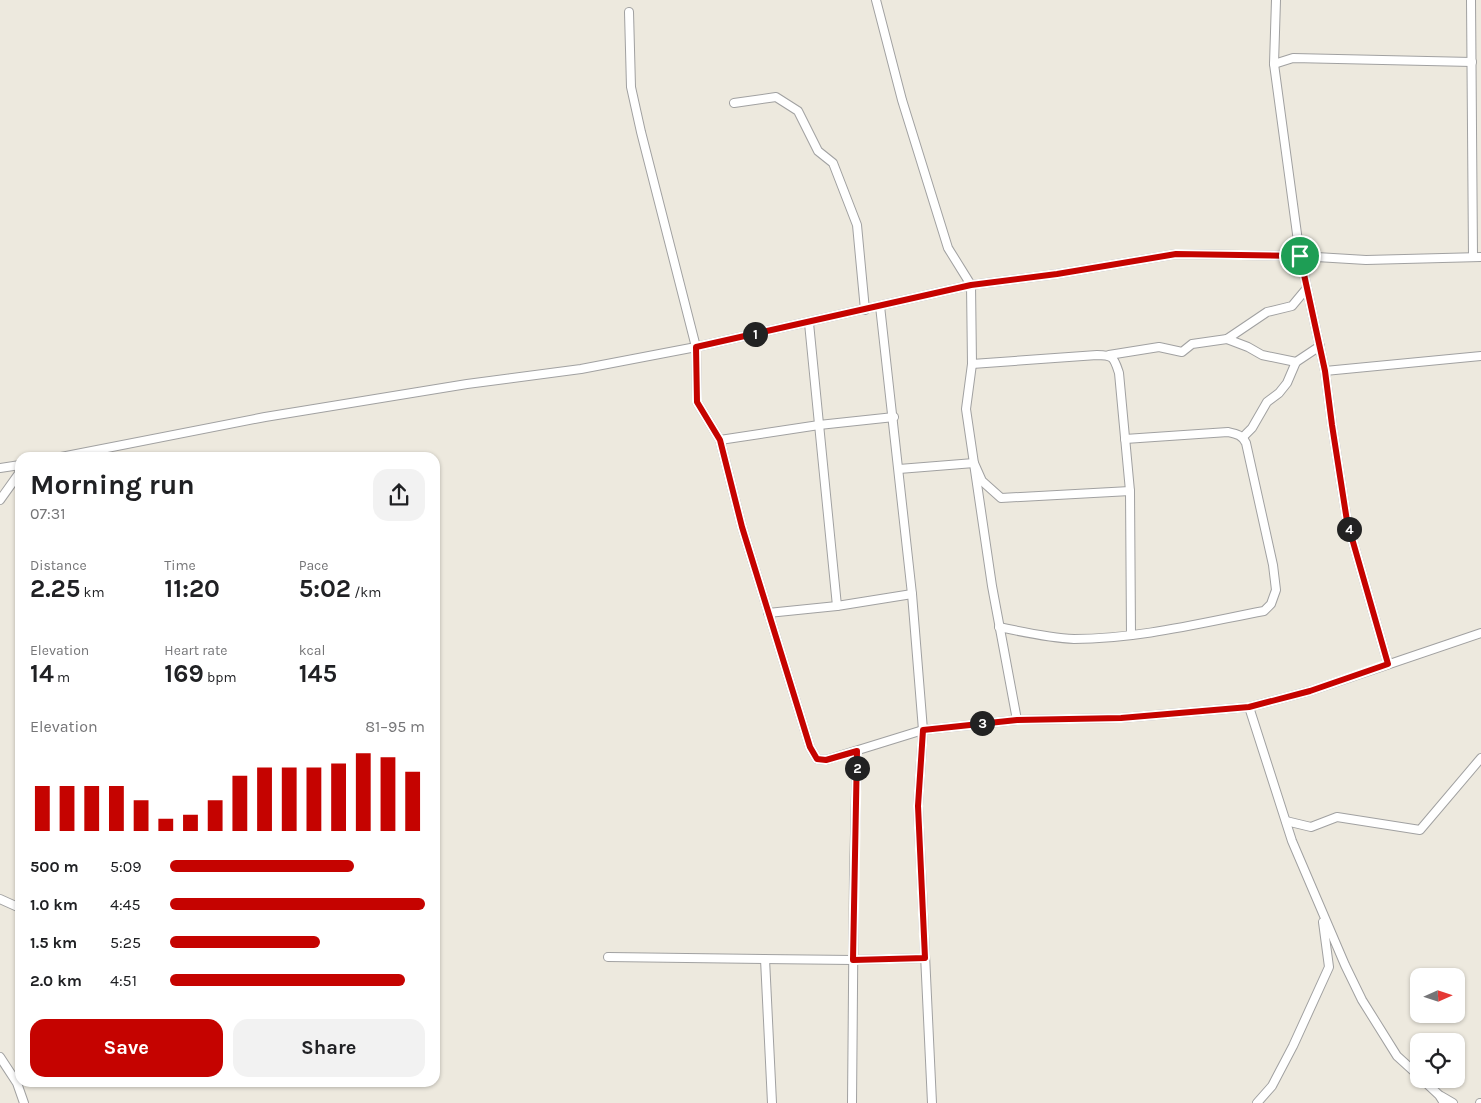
<!DOCTYPE html>
<html lang="en">
<head>
<meta charset="utf-8">
<style>
	:root { --surface:#fff; --page:#f2f2f2; --text:#202124; --muted:#757577; --accent:#c50300 }
	body { margin:0; font-family:Karla,sans-serif; background:var(--page); color:var(--text); height:100vh; display:flex; flex-direction:column; font-size:19px; white-space:nowrap }
	* { box-sizing:border-box; margin:0 }
	p { font-size:16px; color:var(--muted) }
	.icon { flex:none; width:28px; height:28px; fill:none; stroke:currentColor; stroke-width:2; stroke-linecap:round; stroke-linejoin:round }
	.map { position:relative; flex:1; overflow:hidden }
	.details { position:absolute; left:15px; top:452px; width:425px; height:635px; display:flex; flex-direction:column; background:var(--surface); border-radius:15px; box-shadow:0 1px 4px #0004 }
	.details>* { flex:none }
	.needle { width:32px; rotate:87deg }
	.fabs { position:absolute; left:1410px; top:968px; display:grid; gap:10px }
	.fabs a { display:grid; place-items:center; width:55px; height:55px; border-radius:10px; background:var(--surface); box-shadow:0 1px 4px #0004; font-size:25px }
	.pin { position:absolute; display:grid; place-items:center; width:42px; height:42px; color:#fff; margin:-21px; border:2px solid #fff; border-radius:50%; box-shadow:0 1px 5px #0007 }
	.km { position:absolute; width:25px; height:25px; margin:-12px; border-radius:50%; background:#222; color:#fff; font-size:14px; line-height:25px; text-align:center }
	.round { display:grid; place-items:center; flex:none; width:52px; height:52px; border-radius:15px; background:var(--page) }
	.headline { display:flex; align-items:center; justify-content:space-between; height:85px; padding:0 15px }
	h1 { font-size:28px; font-weight:700; line-height:38px }
	.metrics { display:grid; grid-template-columns:repeat(3,1fr); gap:8px; height:85px; padding:5px 15px }
	.metrics div { display:grid; align-content:center }
	.metrics b { font-size:25px; font-weight:700 }
	.metrics small { font-size:14px; font-weight:400 }
	.metrics p { font-size:14px }
	.chart { height:140px; padding:10px 15px }
	.chart p { display:flex; justify-content:space-between }
	.chart svg { width:100%; height:90px; margin-top:5px; stroke:var(--accent); stroke-width:6 }
	.action { display:flex; gap:10px; margin-top:auto; padding:10px 15px }
	.action a { flex:1; height:58px; border-radius:15px; background:var(--accent); color:#fff; font-size:20px; font-weight:700; line-height:58px; text-align:center }
	.action a+a { background:var(--page); color:var(--text) }
	ul { padding:0 15px; list-style:none; font-size:16px }
	li { display:grid; grid-template-columns:80px 60px 1fr; align-items:center; height:38px }
	li i { height:12px; border-radius:6px; background:var(--accent) }
	.map>svg:first-child { display:block }
</style>
</head>
<body>
<div class="map">
<svg width="1481" height="1103" viewBox="0 0 1481 1103">
	<rect width="100%" height="100%" fill="#ede9de"/>
	<g fill="none" stroke-linecap="round" stroke-linejoin="round">
		<defs>
			<g id="minor">
				<polyline points="876,0 902,100 948,248 971,285 972,364 966,409 992,586 1017,720"/>
				<polyline points="1276,0 1274,64 1300,256 1325,371 1332,425 1347,521 1388,664"/>
				<polyline points="1471,0 1473,257"/>
				<polyline points="629,12 631,87 641,132 696,347 697,402 720,440 742,527 810,747 817,759 826,760 923,730 1017,720 1121,718 1249,707 1310,691 1481,633"/>
				<polyline points="1274,64 1293,58 1472,62"/>
				<polyline points="734,103 776,97 798,111 818,151 833,163 857,225 865,310"/>
				<polyline points="880,306 912,594 923,730 918,806 932,1103"/>
				<polyline points="809,323 837,606"/>
				<polyline points="1227,339 1248,347 1262,355 1296,362 1320,346"/>
				<polyline points="1109,355 1159,347 1182,352 1192,344 1227,339 1267,312 1292,306 1307,288"/>
				<path d="M972,364L1097,355C1114,355 1114,358 1119,373L1130,491L1131,635"/>
				<polyline points="1325,371 1481,356"/>
				<polyline points="1243,437 1252,428 1267,402 1279,393 1287,383 1296,362"/>
				<polyline points="720,440 819,425 894,417"/>
				<polyline points="56,458 265,417 467,384 581,369 696,347 971,285 1057,274 1176,254 1300,256 1366,260 1481,257"/>
				<polyline points="0,468 20,465"/>
				<polyline points="899,469 974,463 982,481 1001,498 1130,491"/>
				<polyline points="0,500 20,472"/>
				<polyline points="768,613 837,606 912,594"/>
				<path d="M999,627C1023,632 1049,638 1074,639C1138,639 1201,623 1264,611L1271,604L1276,590L1273,565L1246,443C1242,435 1237,434 1228,432L1125,439"/>
				<polyline points="1249,707 1292,841 1345,965 1362,1000 1397,1056 1419,1076"/>
				<polyline points="1286,821 1311,827 1337,817 1420,830 1481,758"/>
				<polyline points="0,899 20,908"/>
				<polyline points="608,957 853,960 925,958"/>
				<polyline points="765,959 772,1103"/>
				<polyline points="0,1057 17,1083 24,1103"/>
				<polyline points="1422,1079 1439,1095 1444,1103"/>
				<polyline points="1441,1096 1453,1103"/>
				<polyline points="852,1103 854,875 857,751"/>
				<polyline points="1257,1103 1272,1086 1293,1046 1329,967 1323,922"/>
				<polyline points="1480,1103 1481,1103"/>
			</g>
		</defs>
		<use href="#minor" stroke="#a1a1a1" stroke-width="10"/>
		<use href="#minor" stroke="#fff" stroke-width="8"/>
	</g>
	<g fill="none" stroke-linecap="round" stroke-linejoin="round">
		<defs>
			<polygon id="route" points="1176,254 1300,256 1325,371 1332,425 1347,521 1388,664 1310,691 1249,707 1121,718 1017,720 923,730 918,806 925,958 853,960 857,751 826,760 817,759 810,747 742,527 720,440 697,402 696,347 971,285 1057,274"/>
		</defs>
		<use href="#route" stroke="#fff" stroke-width="10"/>
		<use href="#route" stroke="#c50300" stroke-width="6"/>
	</g>
</svg>
<div class="fabs">
<a><svg class="needle" viewBox="-14 -14 28 28"><path d="M0-13l5 13h-10z" fill="#e53935"/><path d="M0 13l5-13h-10z" fill="#757577"/></svg></a>
<a><svg class="icon" aria-label="locate" viewBox="0 0 24 24"><circle cx="12" cy="12" r="6"/><path d="M12 2v4M12 18v4M2 12h4M18 12h4"/></svg></a>
</div>
<div class="pin" style="left:1300px;top:256px;background:#1e9e55"><svg class="icon" aria-label="arrive" viewBox="0 0 24 24"><path d="M6 21V4h12l-3 4 3 4H6"/></svg></div>
<b class="km" style="left:755px;top:334px">1</b>
<b class="km" style="left:857px;top:768px">2</b>
<b class="km" style="left:982px;top:723px">3</b>
<b class="km" style="left:1349px;top:529px">4</b>
<section class="details">
<div class="headline"><div><h1>Morning run</h1><p>07:31</p></div><a class="round"><svg class="icon" aria-label="share" viewBox="0 0 24 24"><path d="M12 15V3M7 8l5-5 5 5M5 13v7h14v-7"/></svg></a></div>
<div class="metrics">
<div><p>Distance</p><b>2.25<small> km</small></b></div>
<div><p>Time</p><b>11:20</b></div>
<div><p>Pace</p><b>5:02<small> /km</small></b></div>
</div>
<div class="metrics">
<div><p>Elevation</p><b>14<small> m</small></b></div>
<div><p>Heart rate</p><b>169<small> bpm</small></b></div>
<div><p>kcal</p><b>145</b></div>
</div>
<div class="chart"><p><span>Elevation</span>81–95 m</p>
<svg viewBox="0 0 160 44" preserveAspectRatio="none"><path d="M5 44V22M15 44V22M25 44V22M35 44V22M45 44V29M55 44V38M65 44V36M75 44V29M85 44V17M95 44V13M105 44V13M115 44V13M125 44V11M135 44V6M145 44V8M155 44V15"/></svg>
</div>
<ul>
<li><b>500 m</b>5:09<i style="width:72%"></i></li>
<li><b>1.0 km</b>4:45<i style="width:100%"></i></li>
<li><b>1.5 km</b>5:25<i style="width:59%"></i></li>
<li><b>2.0 km</b>4:51<i style="width:92%"></i></li>
</ul>
<div class="action"><a>Save</a><a>Share</a></div>
</section>
</div>
</body>
</html>
